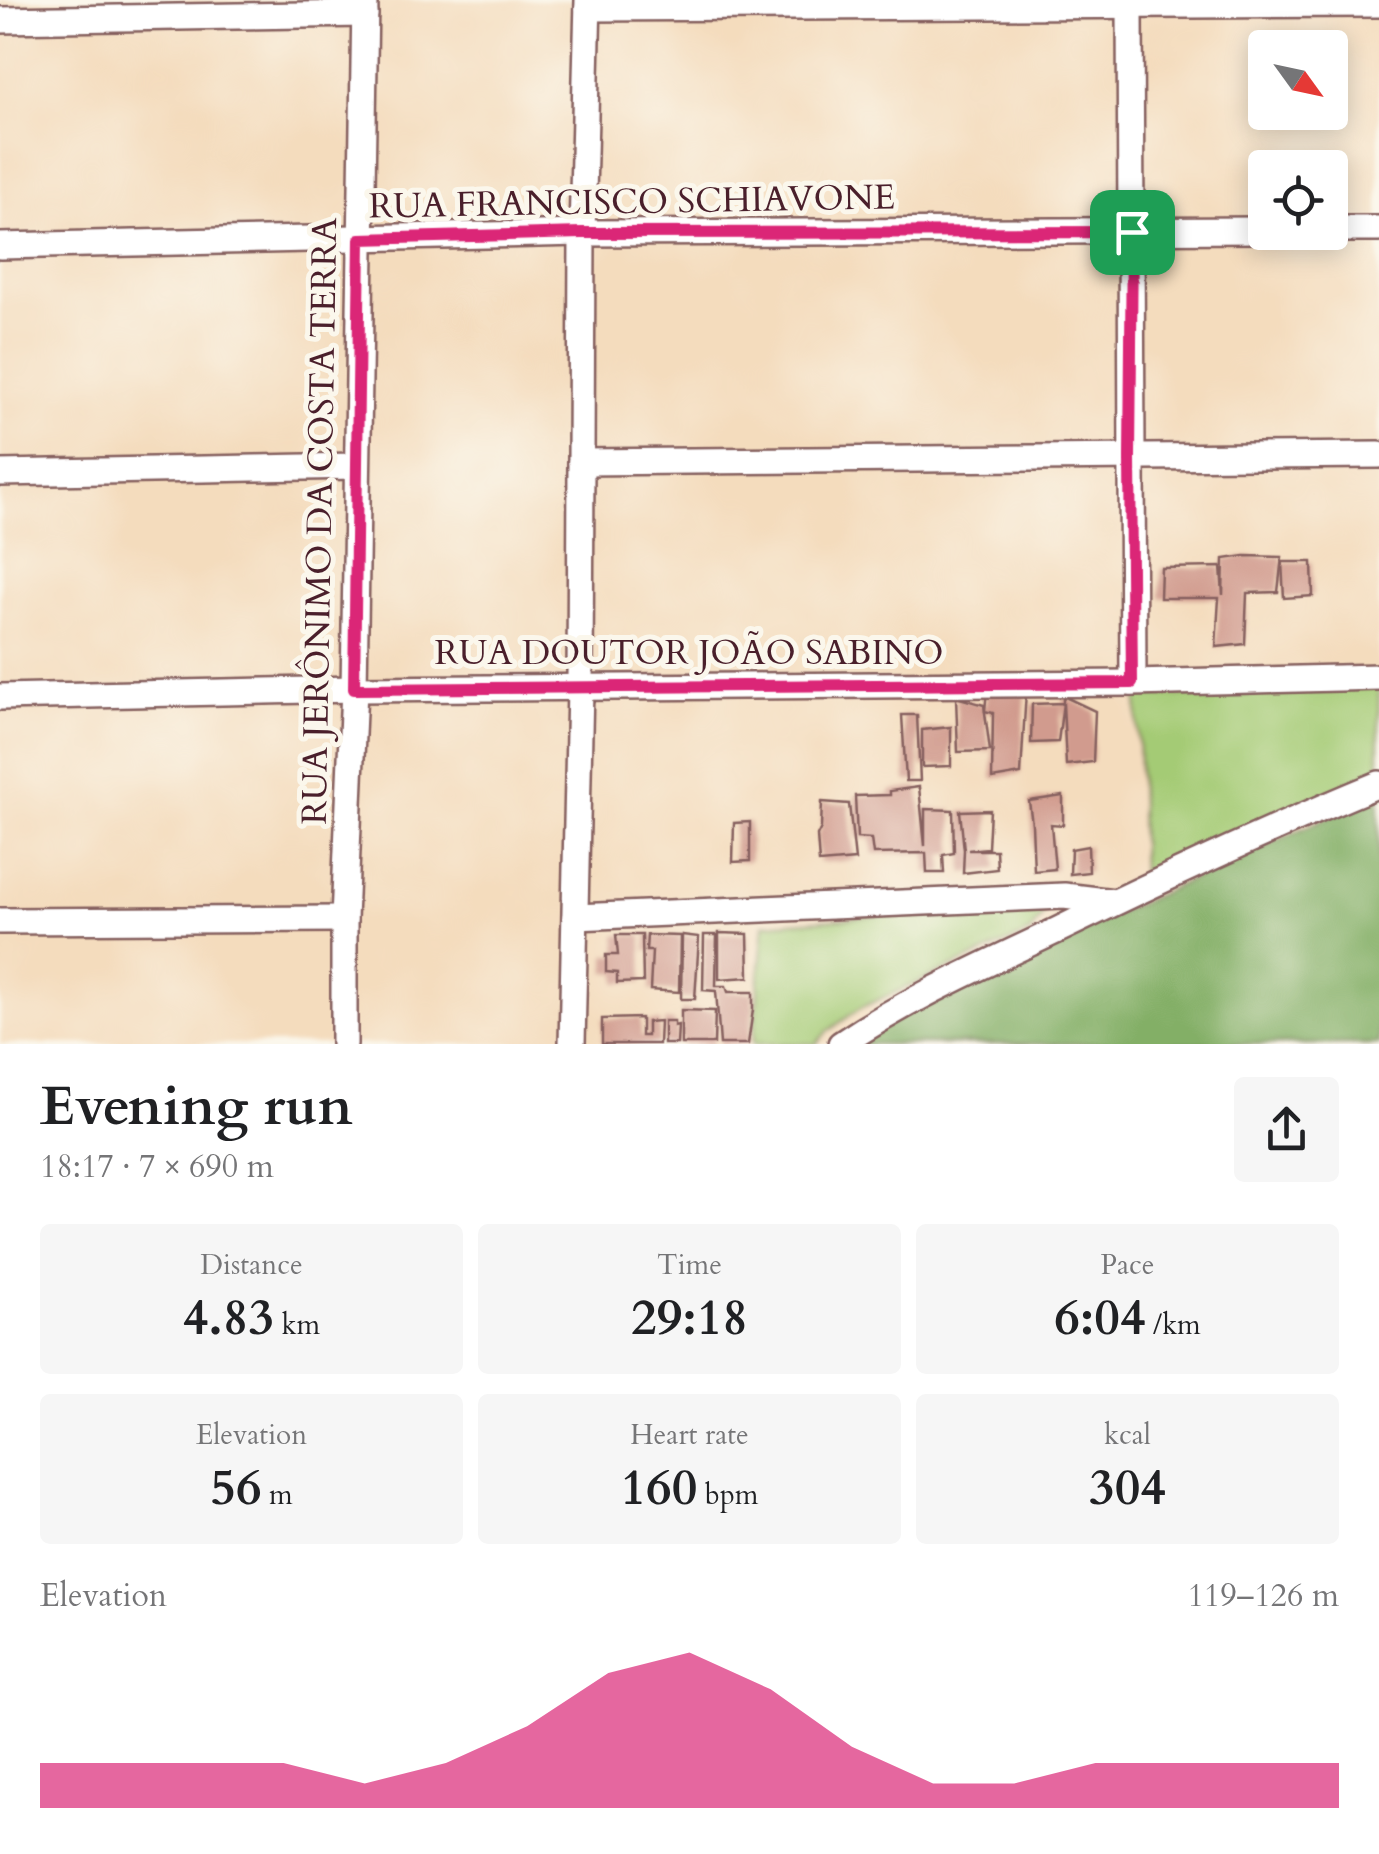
<!DOCTYPE html>
<html lang="en">
<head>
<meta charset="utf-8">
<style>
	:root { --surface:#fff; --page:#f6f6f6; --text:#202124; --muted:#757577; --accent:#db2777 }
	body { margin:0; font-family:Cardo,serif; background:var(--page); color:var(--text); height:100vh; display:flex; flex-direction:column; font-size:38px; white-space:nowrap }
	* { box-sizing:border-box; margin:0 }
	p { font-size:32px; color:var(--muted) }
	.icon { flex:none; width:55px; height:55px; fill:none; stroke:currentColor; stroke-width:2; stroke-linecap:round; stroke-linejoin:round }
	.map { position:relative; height:1044px; overflow:hidden }
	.drawer { display:flex; flex-direction:column; background:var(--surface); flex:1 }
	.drawer>* { flex:none }
	.needle { width:65px; rotate:123deg }
	.tools { position:absolute; left:1248px; top:30px; display:grid; gap:20px }
	.tools a { display:grid; place-items:center; width:100px; height:100px; border-radius:10px; background:var(--surface); box-shadow:0 5px 25px #0003; font-size:50px }
	.pin { position:absolute; display:grid; place-items:center; width:85px; height:85px; color:#fff; margin:-42px; border-radius:20px; box-shadow:0 5px 15px #0006 }
	.round { display:grid; place-items:center; flex:none; width:105px; height:105px; border-radius:10px; background:var(--page) }
	.head { display:flex; align-items:center; justify-content:space-between; height:170px; padding:0 40px }
	h1 { font-size:55px; font-weight:800; line-height:75px }
	.metrics { display:grid; grid-template-columns:repeat(3,1fr); gap:15px; height:170px; padding:10px 40px }
	.metrics div { display:grid; align-content:center; border-radius:10px; background:var(--page); text-align:center }
	.metrics b { font-size:50px; font-weight:800 }
	.metrics small { font-size:28px; font-weight:400 }
	.metrics p { font-size:28px }
	.chart { height:280px; padding:20px 40px }
	.chart p { display:flex; justify-content:space-between }
	.chart svg { width:100%; height:180px; margin-top:10px; fill:var(--accent); opacity:.7 }
	.map>svg:first-child { display:block }
</style>
</head>
<body>
<div class="map">
<svg width="1379" height="1044" viewBox="0 0 1379 1044">
	<rect width="100%" height="100%" fill="#fbf7ec"/>
	<filter id="ink" filterUnits="userSpaceOnUse"><feTurbulence type="fractalNoise" baseFrequency=".01" numOctaves="2"/><feDisplacementMap in="SourceGraphic" scale="20" xChannelSelector="R" yChannelSelector="G"/><feConvolveMatrix kernelMatrix="1 2 1 2 8 2 1 2 1" color-interpolation-filters="sRGB"/></filter>
	<filter id="wash" filterUnits="userSpaceOnUse"><feTurbulence type="fractalNoise" baseFrequency=".0048" numOctaves="4" result="noise"/><feDisplacementMap in="SourceGraphic" scale="40" xChannelSelector="R" yChannelSelector="G"/><feGaussianBlur stdDeviation="2.25" result="paint"/><feColorMatrix in="noise" values="0 0 0 0 0 0 0 0 0 0 0 0 0 0 0 0 0 1.4 0 .05"/><feComposite in="paint" operator="in"/></filter>
	<g filter="url(#wash)">
		<rect width="100%" height="100%" fill="#f4dcbd"/>
		<g fill="#a4cb75" stroke="#777550" stroke-width="2.5">
			<polygon points="1379,687 1379,770 1142,881 1137,695 1226,695"/>
			<polygon points="1050,904 1030,933 862,1007 828,1031 816,1044 753,1044 764,924"/>
		</g>
		<polygon fill="#83af66" stroke="#666748" stroke-width="2.5" points="1379,794 1379,1044 855,1044 934,996"/>
		<g id="blocks">
			<g fill="#d19b8e">
				<polygon points="1245,556 1282,557 1278,592 1247,593 1245,644 1216,647 1219,598 1160,598 1161,568 1221,567 1223,595 1224,559"/>
				<polygon points="1282,562 1312,562 1313,596 1284,598"/>
				<polygon points="987,690 1026,691 1021,774 992,779 993,713 985,711"/>
				<polygon points="1063,696 1095,711 1093,762 1066,765 1063,703 1058,742 1031,743 1032,704 1063,703"/>
				<polygon points="956,697 984,705 990,751 958,752"/>
				<polygon points="902,715 917,715 920,781 906,781"/>
				<polygon points="951,727 951,766 922,767 922,730"/>
				<polygon points="919,787 925,846 925,809 953,810 954,853 943,855 944,873 927,873 926,853 873,854 871,839 857,838 855,796 890,795 890,791"/>
				<polygon points="1063,796 1063,825 1051,824 1055,869 1034,871 1032,824 1029,801"/>
				<polygon points="822,802 849,804 855,860 819,863 817,836 821,828"/>
				<polygon points="990,810 988,848 968,850 996,850 997,869 963,873 964,850 960,811"/>
				<polygon points="750,822 750,861 733,862 734,823"/>
				<polygon points="1088,846 1089,872 1070,874 1071,849"/>
				<polygon points="719,933 748,934 749,977 719,979"/>
				<polygon points="616,935 642,935 643,982 617,983 617,973 606,972 606,955 618,955"/>
				<polygon points="647,935 680,936 679,992 650,990 652,951 646,951"/>
				<polygon points="682,935 699,937 695,999 681,999"/>
				<polygon points="704,935 717,935 716,986 726,986 728,992 753,992 753,1010 748,1044 720,1044 716,991 703,990"/>
				<polygon points="681,1010 715,1011 714,1044 681,1044"/>
				<polygon points="641,1018 641,1036 647,1036 647,1022 660,1021 659,1044 602,1044 602,1019"/>
				<polygon points="664,1021 674,1021 674,1026 678,1025 677,1044 664,1044"/>
			</g>
		</g>
	</g>
	<g filter="url(#ink)">
		<use href="#blocks" fill-opacity="0" stroke="#86615e" stroke-width="2.5"/>
		<g fill="none" stroke-linecap="round" stroke-linejoin="round">
			<defs>
				<g id="street">
					<polyline points="1130,6 1133,683"/>
					<polyline points="588,8 1379,4"/>
					<polyline points="0,20 365,14"/>
					<polyline points="1330,229 1379,229"/>
					<polyline points="0,246 582,233 1265,230"/>
					<polyline points="581,462 1379,455"/>
					<polyline points="0,473 356,466"/>
					<polyline points="0,697 354,689 1133,683 1379,677"/>
					<polyline points="575,917 1064,896 1114,902"/>
					<polyline points="0,921 344,919"/>
					<polyline points="344,1044 344,919 354,689 365,0"/>
					<polyline points="572,1044 580,688 582,233 588,0"/>
					<path d="M841,1044C909,998 984,965 1058,930C1164,878 1270,829 1379,784"/>
				</g>
			</defs>
			<use href="#street" stroke="#86615e" stroke-width="30"/>
			<use href="#street" stroke="#fff" stroke-width="25"/>
		</g>
	</g>
	<g fill="none" stroke-linecap="round" stroke-linejoin="round" filter="url(#ink)">
		<defs>
			<polygon id="route" points="1132,232 1130,458 1132,683 354,689 360,239 582,233"/>
		</defs>
		<use href="#route" stroke="#fff" stroke-width="20"/>
		<use href="#route" stroke="#db2777" stroke-width="12"/>
	</g>
	<g text-anchor="middle" stroke-width="10" stroke-linejoin="round" paint-order="stroke">
		<g font-size="35" fill="#4a1f2b" stroke="#fbf7ec">
			<text transform="translate(632 201) rotate(-1)" y="12">RUA FRANCISCO SCHIAVONE</text>
			<text transform="translate(319 521) rotate(-89)" y="12">RUA JERÔNIMO DA COSTA TERRA</text>
			<text x="689" y="664">RUA DOUTOR JOÃO SABINO</text>
		</g>
	</g>
</svg>
<div class="tools">
<a><svg class="needle" viewBox="-14 -14 28 28"><path d="M0-13l5 13h-10z" fill="#e53935"/><path d="M0 13l5-13h-10z" fill="#757577"/></svg></a>
<a><svg class="icon" aria-label="locate" viewBox="0 0 24 24"><circle cx="12" cy="12" r="6"/><path d="M12 2v4M12 18v4M2 12h4M18 12h4"/></svg></a>
</div>
<div class="pin" style="left:1132px;top:232px;background:#1e9e55"><svg class="icon" aria-label="arrive" viewBox="0 0 24 24"><path d="M6 21V4h12l-3 4 3 4H6"/></svg></div>
</div>
<section class="drawer">
<div class="head"><div><h1>Evening run</h1><p>18:17 · 7 × 690 m</p></div><a class="round"><svg class="icon" aria-label="share" viewBox="0 0 24 24"><path d="M12 15V3M7 8l5-5 5 5M5 13v7h14v-7"/></svg></a></div>
<div class="metrics">
<div><p>Distance</p><b>4.83<small> km</small></b></div>
<div><p>Time</p><b>29:18</b></div>
<div><p>Pace</p><b>6:04<small> /km</small></b></div>
</div>
<div class="metrics">
<div><p>Elevation</p><b>56<small> m</small></b></div>
<div><p>Heart rate</p><b>160<small> bpm</small></b></div>
<div><p>kcal</p><b>304</b></div>
</div>
<div class="chart"><p><span>Elevation</span>119–126 m</p>
<svg viewBox="0 0 160 44" preserveAspectRatio="none"><path d="M0 44V33L10 33L20 33L30 33L40 38L50 33L60 24L70 11L80 6L90 15L100 29L110 38L120 38L130 33L140 33L150 33L160 33V44z"/></svg>
</div>
</section>
</body>
</html>
